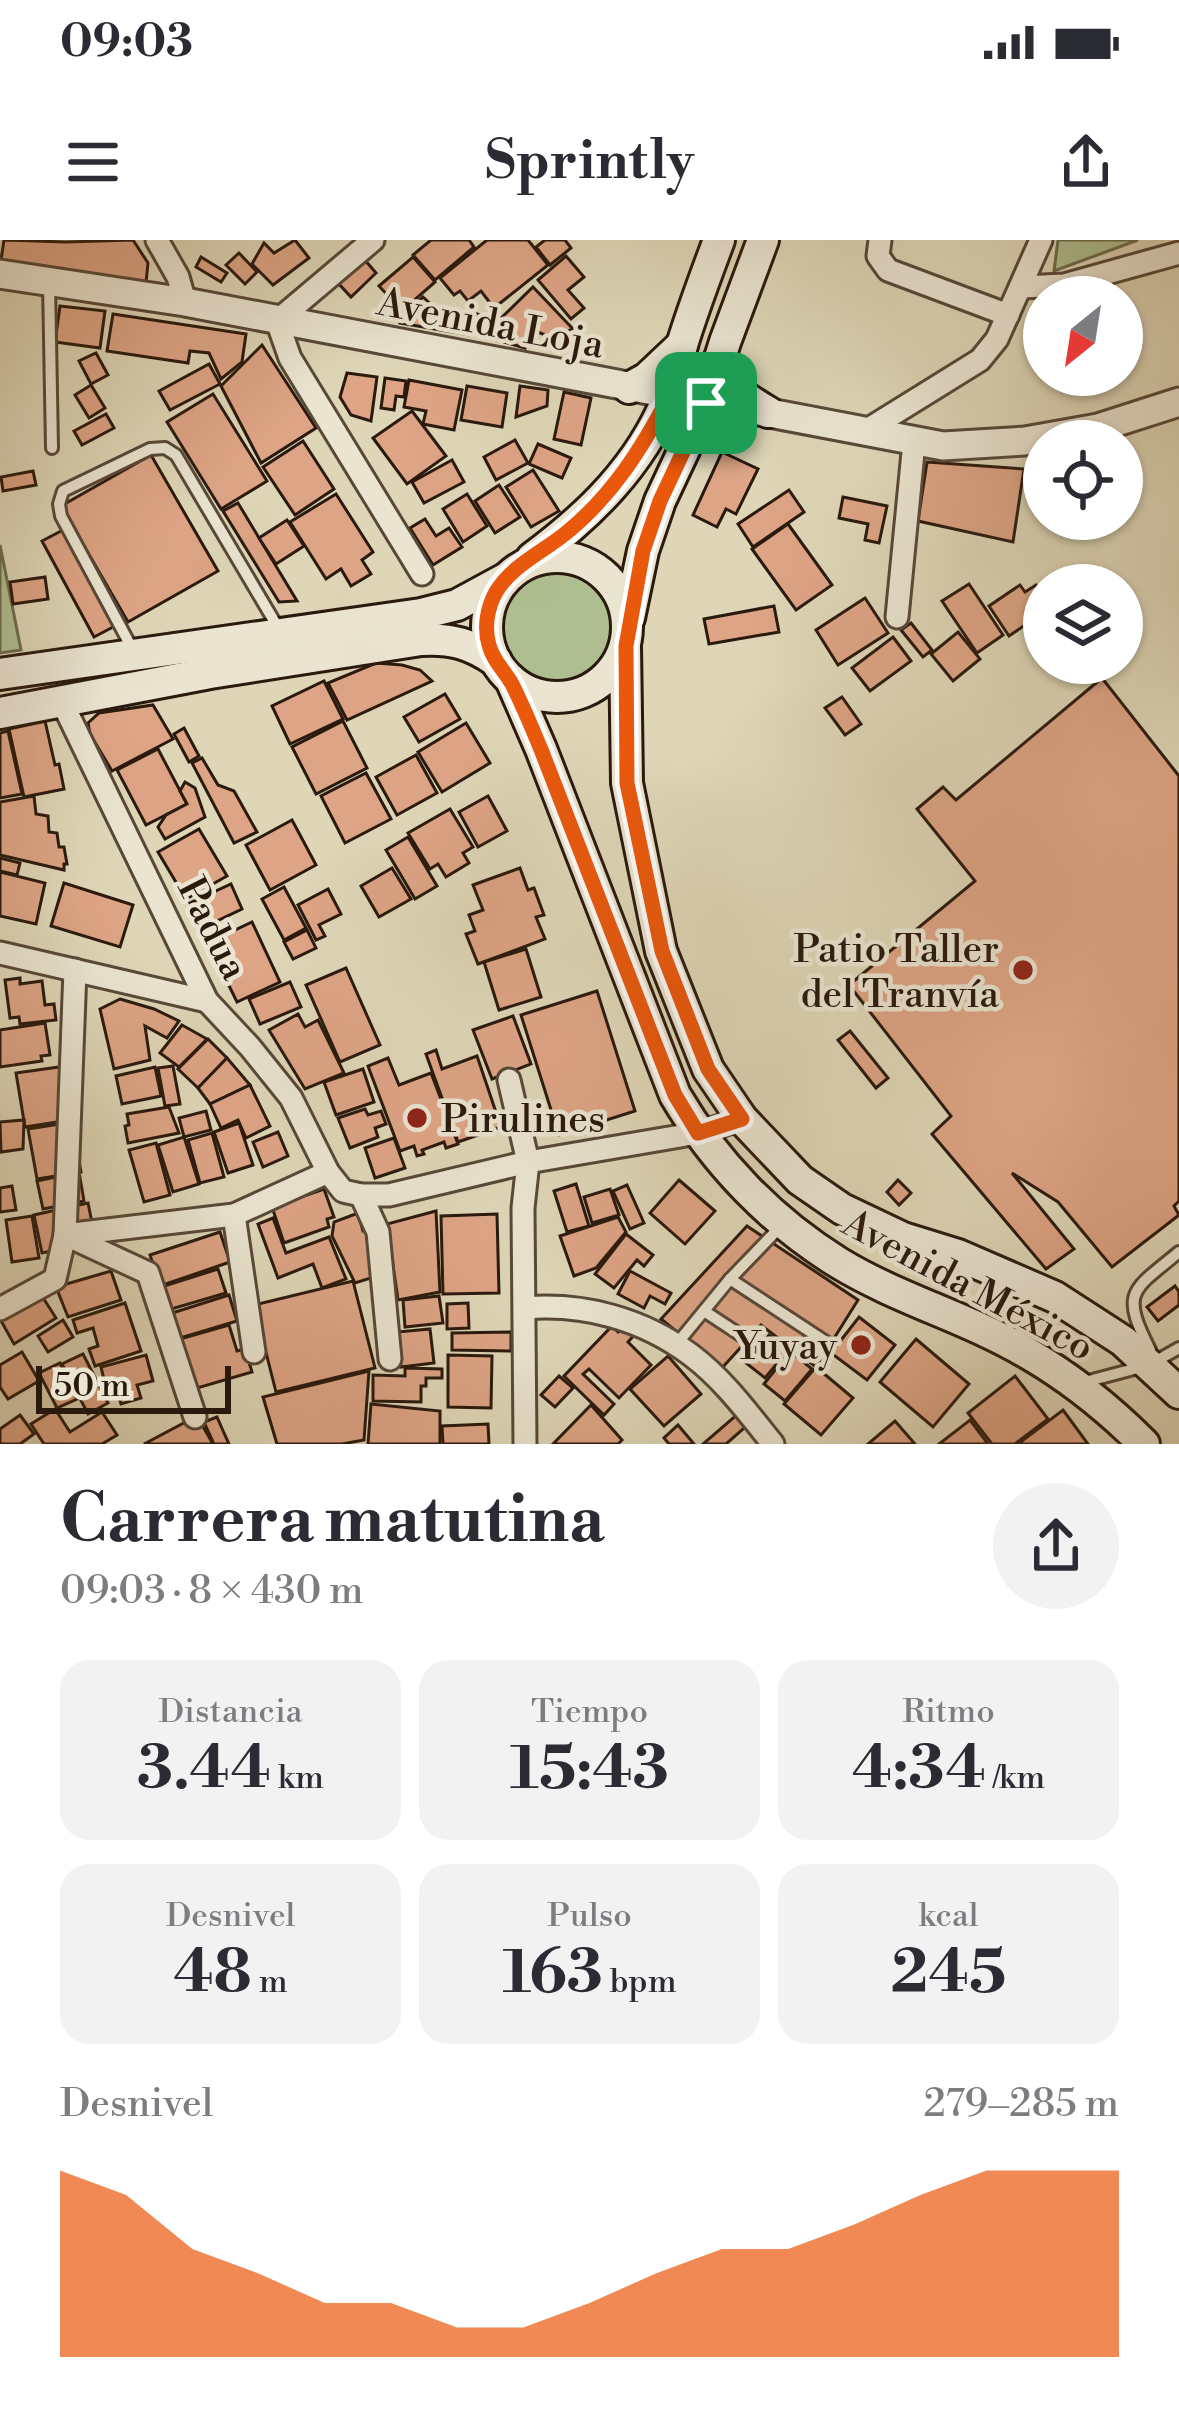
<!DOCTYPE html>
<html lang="es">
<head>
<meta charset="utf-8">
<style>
	:root { --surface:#fff; --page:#f2f2f3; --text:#2b2b33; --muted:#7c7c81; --accent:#ea580c }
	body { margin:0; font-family:"Libre Bodoni",serif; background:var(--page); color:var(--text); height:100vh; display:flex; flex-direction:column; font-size:45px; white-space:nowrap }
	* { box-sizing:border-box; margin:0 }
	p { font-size:39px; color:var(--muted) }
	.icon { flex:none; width:66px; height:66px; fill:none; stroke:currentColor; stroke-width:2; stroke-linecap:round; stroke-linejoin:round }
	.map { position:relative; height:1204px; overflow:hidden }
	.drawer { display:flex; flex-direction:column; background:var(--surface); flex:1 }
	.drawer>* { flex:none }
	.needle { width:78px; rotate:210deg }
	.buttons { position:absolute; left:1023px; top:36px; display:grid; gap:24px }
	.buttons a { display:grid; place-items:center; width:120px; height:120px; border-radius:50%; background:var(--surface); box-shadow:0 3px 9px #0004; font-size:60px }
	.scale { position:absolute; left:36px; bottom:30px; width:195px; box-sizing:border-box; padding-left:12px; border:6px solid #2a190d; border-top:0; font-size:33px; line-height:42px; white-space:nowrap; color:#2a190d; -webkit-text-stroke:9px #eae4d0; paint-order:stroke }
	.pin { position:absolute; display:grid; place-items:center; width:102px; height:102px; color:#fff; margin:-51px; border-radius:24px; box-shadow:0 6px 18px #0006 }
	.round { display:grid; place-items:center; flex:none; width:126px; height:126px; border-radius:63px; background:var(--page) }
	.headline { display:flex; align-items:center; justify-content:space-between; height:204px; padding:0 60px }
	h1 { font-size:66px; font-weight:700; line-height:90px }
	.metrics { display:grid; grid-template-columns:repeat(3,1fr); gap:18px; height:204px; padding:12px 60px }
	.metrics div { display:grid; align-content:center; border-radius:30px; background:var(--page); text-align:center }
	.metrics b { font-size:60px; font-weight:700 }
	.metrics small { font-size:33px; font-weight:400 }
	.metrics p { font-size:33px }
	.chart { height:336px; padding:24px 60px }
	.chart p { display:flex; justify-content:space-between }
	.chart svg { width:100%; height:216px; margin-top:12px; fill:var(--accent); opacity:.7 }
	.status { display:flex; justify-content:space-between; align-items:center; height:84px; padding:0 60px; background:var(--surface); direction:ltr }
	.status svg { height:33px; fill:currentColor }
	header { display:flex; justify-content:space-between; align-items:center; height:156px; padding:0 60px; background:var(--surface); font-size:54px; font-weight:700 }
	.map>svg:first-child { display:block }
</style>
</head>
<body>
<div class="status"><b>09:03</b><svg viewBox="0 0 49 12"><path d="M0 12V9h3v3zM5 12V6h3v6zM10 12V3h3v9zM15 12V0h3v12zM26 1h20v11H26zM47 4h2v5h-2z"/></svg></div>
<header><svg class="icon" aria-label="menu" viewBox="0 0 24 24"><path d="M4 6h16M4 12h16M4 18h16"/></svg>Sprintly<svg class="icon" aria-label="share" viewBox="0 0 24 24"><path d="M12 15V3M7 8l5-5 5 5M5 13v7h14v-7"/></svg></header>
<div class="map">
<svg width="1179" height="1204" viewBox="0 0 1179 1204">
	<rect width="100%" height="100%" fill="#ded6b7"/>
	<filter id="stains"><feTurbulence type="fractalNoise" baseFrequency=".00167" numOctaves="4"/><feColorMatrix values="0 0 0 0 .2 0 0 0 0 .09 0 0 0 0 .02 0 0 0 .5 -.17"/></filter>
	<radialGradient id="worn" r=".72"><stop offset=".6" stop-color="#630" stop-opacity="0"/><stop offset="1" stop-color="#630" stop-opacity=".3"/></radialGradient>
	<g fill="#afbe90" stroke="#6c6c4e" stroke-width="3">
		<polygon points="1058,0 1138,0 1054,31"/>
		<polygon points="0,305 21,410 0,413"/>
		<circle cx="559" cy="386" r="59"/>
	</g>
	<g fill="#dda485" stroke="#2a190d" stroke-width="3">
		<polygon points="4,0 66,2 133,0 148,23 146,43 1,20"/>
		<polygon points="295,0 309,18 273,45 252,24 264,3 274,13"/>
		<polygon points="431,0 469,0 474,7 435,40 413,15"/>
		<polygon points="487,0 528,0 548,25 494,68 481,51 468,61 460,51 454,55 440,38"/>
		<polygon points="545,0 565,0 571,8 550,25 536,7"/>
		<polygon points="239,13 257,32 245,44 226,25"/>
		<polygon points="566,16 584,37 568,50 584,68 571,79 538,40"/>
		<polygon points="201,17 227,33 221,42 196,27"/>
		<polygon points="413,17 435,42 402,71 379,46"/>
		<polygon points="364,19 376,33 351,57 338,43"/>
		<polygon points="533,47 573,89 552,98 529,88 525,108 473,93 477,74 498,81"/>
		<polygon points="423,57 438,71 473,82 470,95 400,83 402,74"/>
		<polygon points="60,66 105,71 100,108 55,102"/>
		<polygon points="113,74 246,94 242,122 221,139 209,113 190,111 188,123 107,111"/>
		<polygon points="262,105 316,188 261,223 221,146"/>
		<polygon points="96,113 108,135 91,144 79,121"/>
		<polygon points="209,124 220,144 170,170 159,151"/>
		<polygon points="347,133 377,137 371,181 351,175 340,157"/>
		<polygon points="385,138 406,141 404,157 396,156 394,170 381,168"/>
		<polygon points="409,140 462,150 454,190 423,184 426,171 404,167"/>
		<polygon points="91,145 105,168 89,178 75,155"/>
		<polygon points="467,146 507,153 502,187 461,180"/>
		<polygon points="520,146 548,150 547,166 516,177"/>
		<polygon points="564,152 591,158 581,205 554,199"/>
		<polygon points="213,154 267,241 221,269 167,182"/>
		<polygon points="412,171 446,216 407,244 373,198"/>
		<polygon points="106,174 114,188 82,205 74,191"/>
		<polygon points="515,200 528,223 496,240 484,217"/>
		<polygon points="303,201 334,249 295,275 263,227"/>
		<polygon points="538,204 571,218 562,238 529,224"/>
		<polygon points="722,212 758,229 736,274 726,269 717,287 693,275"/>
		<polygon points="151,215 218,331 128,382 61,266"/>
		<polygon points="452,220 464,242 424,263 412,242"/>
		<polygon points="927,222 1024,229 1013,302 918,281"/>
		<polygon points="533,230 559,271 531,287 506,247"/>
		<polygon points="33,231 36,245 3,251 1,237"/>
		<polygon points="499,245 520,277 495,293 475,261"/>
		<polygon points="789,250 804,272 753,307 738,284"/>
		<polygon points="336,254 373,312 362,320 371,334 351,346 341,329 326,339 290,282"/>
		<polygon points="467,254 487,286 463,302 443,269"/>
		<polygon points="843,257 887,266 879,303 865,300 868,284 839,278"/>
		<polygon points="238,263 297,361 279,362 223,271"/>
		<polygon points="425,279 436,296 449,288 462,307 433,325 410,288"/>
		<polygon points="287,280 304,306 276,324 259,298"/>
		<polygon points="788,284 832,345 796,370 752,309"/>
		<polygon points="63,290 115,386 94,397 42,301"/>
		<polygon points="45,337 48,359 13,364 10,342"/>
		<polygon points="969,344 1003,395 977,413 942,361"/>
		<polygon points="1020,345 1025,352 1036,345 1044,357 1044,372 1009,396 989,366"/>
		<polygon points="865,358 888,393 838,425 816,390"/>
		<polygon points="774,366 779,392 709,404 704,379"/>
		<polygon points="911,383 932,410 923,417 901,390"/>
		<polygon points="958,392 980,419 953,441 931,414"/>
		<polygon points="893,397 911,421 870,451 852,428"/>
		<polygon points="376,423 402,425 420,430 432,441 347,480 328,443"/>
		<polygon points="1102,438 1179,536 1179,961 1174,966 1179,975 1112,1027 1058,962 1012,933 1074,1009 1046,1029 932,894 951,876 849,745 975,641 917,569 943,547 956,560"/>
		<polygon points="324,441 343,479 290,504 272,466"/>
		<polygon points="445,454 460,479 419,502 404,477"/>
		<polygon points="842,457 861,484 845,495 825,468"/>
		<polygon points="153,465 173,499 112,531 90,494 88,483 99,473"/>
		<polygon points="45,481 55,525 59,524 64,549 24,557 9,489"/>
		<polygon points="343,481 367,528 316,554 292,507"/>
		<polygon points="466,483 490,523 442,552 418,512"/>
		<polygon points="184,488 199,516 189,522 174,494"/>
		<polygon points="8,491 22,554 0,558 0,493"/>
		<polygon points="158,509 187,564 146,585 117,530"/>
		<polygon points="416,515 437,553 397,575 376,537"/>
		<polygon points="202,518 218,545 234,551 257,592 234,603 192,523"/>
		<polygon points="366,533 391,579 345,603 321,556"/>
		<polygon points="185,542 195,548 205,577 165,599 158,587 166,575 187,564 180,551"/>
		<polygon points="34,556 36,574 48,576 49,592 57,593 59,607 64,607 67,624 64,624 64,630 0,615 0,562"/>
		<polygon points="488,556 507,591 478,607 459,572"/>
		<polygon points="450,569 473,607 463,613 469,623 446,637 438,624 430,629 408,593"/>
		<polygon points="292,580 316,625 270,650 246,605"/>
		<polygon points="199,589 227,636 186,659 158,612"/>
		<polygon points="408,597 437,646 415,659 386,610"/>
		<polygon points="0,618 20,623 17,635 0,631"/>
		<polygon points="392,628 411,659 379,677 361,646"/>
		<polygon points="520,628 528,650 534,648 544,675 536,677 545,699 478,724 466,694 475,691 469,675 483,670 473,645"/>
		<polygon points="0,632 45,643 36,684 0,676"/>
		<polygon points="64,643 133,665 120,707 51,686"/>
		<polygon points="231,644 242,669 202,688 190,663"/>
		<polygon points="284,647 306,688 284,700 262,659"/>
		<polygon points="328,649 341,674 319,685 325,696 316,700 298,665"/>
		<polygon points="252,682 280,742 237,762 208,703"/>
		<polygon points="307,690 316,708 293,719 284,702"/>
		<polygon points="526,709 541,757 499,770 484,722"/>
		<polygon points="346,728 380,805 340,822 306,745"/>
		<polygon points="20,738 20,744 42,741 45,765 54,764 56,780 20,784 19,777 10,778 5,740"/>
		<polygon points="290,742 301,767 260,784 249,759"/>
		<polygon points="597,751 635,871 559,895 521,775"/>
		<polygon points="120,759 154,769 179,781 167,798 145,786 150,820 114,829 100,769"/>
		<polygon points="298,774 305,787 318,780 344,833 305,849 269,790"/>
		<polygon points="513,776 531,824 492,839 473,790"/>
		<polygon points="45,783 50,815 41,816 42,821 0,827 0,790"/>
		<polygon points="182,785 207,799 179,827 160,813"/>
		<polygon points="850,791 888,838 876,848 838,800"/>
		<polygon points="208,799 227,818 198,848 178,829"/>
		<polygon points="436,810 442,829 477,816 501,887 458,902 426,814"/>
		<polygon points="227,818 250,845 210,864 198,848"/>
		<polygon points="388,818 399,845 431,833 458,904 446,908 444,902 422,910 424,914 417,916 414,906 400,911 368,826"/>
		<polygon points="173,826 180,864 165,866 158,828"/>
		<polygon points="59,827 70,880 25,887 16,833"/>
		<polygon points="155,827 161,856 122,864 116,836"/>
		<polygon points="363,829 374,862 336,875 324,842"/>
		<polygon points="250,845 270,886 246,898 238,880 221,888 210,864"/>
		<polygon points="169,867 179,893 128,903 125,886 129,885 127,874"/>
		<polygon points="365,869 368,875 381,871 386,884 375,888 378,897 350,908 338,878"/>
		<polygon points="206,871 211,890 184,897 179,878"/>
		<polygon points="24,880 23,909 1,912 0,882"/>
		<polygon points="72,882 81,932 37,939 28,889"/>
		<polygon points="239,883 253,925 228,933 214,892"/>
		<polygon points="278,892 288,916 263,927 253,902"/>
		<polygon points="212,893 224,937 200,943 188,900"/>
		<polygon points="184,897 199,944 173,952 158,905"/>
		<polygon points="394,898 405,928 375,938 365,908"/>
		<polygon points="156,903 170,955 144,962 129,910"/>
		<polygon points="79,932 84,961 43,969 37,941"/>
		<polygon points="679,940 715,971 685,1004 650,973"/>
		<polygon points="898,940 911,953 899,965 887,952"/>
		<polygon points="576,944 589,986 567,992 554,951"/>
		<polygon points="627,945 644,983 630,989 613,951"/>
		<polygon points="12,946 16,970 0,972 0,948"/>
		<polygon points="324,949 334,977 327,979 329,987 284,1003 272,967"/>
		<polygon points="610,949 619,975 592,983 584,957"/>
		<polygon points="88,963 96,1002 42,1013 34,975"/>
		<polygon points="436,971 440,1052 398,1060 387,984"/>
		<polygon points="358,973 363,991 371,991 371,1038 355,1043 332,996 334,982"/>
		<polygon points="497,974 499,1053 443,1054 441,976"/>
		<polygon points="32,976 39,1018 12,1022 6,980"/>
		<polygon points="618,977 626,992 596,1028 574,1036 560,996"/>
		<polygon points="273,978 286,1013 329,997 346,1039 322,1048 313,1024 278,1038 258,984"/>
		<polygon points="747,986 858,1060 816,1127 761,1085 722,1128 661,1079"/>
		<polygon points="220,992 230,1022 160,1046 150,1015"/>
		<polygon points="626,994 653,1015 644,1026 637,1020 614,1048 595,1034"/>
		<polygon points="218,1029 226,1053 168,1070 161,1047"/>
		<polygon points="111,1031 121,1060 68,1077 56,1047"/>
		<polygon points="630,1031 671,1053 665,1064 650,1056 644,1068 618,1054"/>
		<polygon points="353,1041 375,1128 276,1152 254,1065"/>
		<polygon points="1175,1046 1179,1052 1179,1065 1158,1081 1147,1067"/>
		<polygon points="40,1053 56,1078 14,1104 0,1079"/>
		<polygon points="229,1055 237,1081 177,1099 169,1074"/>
		<polygon points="439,1056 443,1083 405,1087 403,1060"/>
		<polygon points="125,1063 141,1111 95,1126 89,1109 98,1106 93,1088 77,1093 73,1080"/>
		<polygon points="468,1063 469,1088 447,1089 447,1064"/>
		<polygon points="859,1077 895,1105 867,1140 831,1113"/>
		<polygon points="63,1080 73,1097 48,1112 38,1096"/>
		<polygon points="627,1083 637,1092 628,1102 651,1125 619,1158 589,1129 583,1134 614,1164 604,1175 564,1136 612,1086 618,1092"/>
		<polygon points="229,1085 237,1111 245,1109 252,1132 194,1149 180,1099"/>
		<polygon points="430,1089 434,1123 401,1127 397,1092"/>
		<polygon points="511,1092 511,1111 452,1110 452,1093"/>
		<polygon points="769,1095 788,1110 765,1138 746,1123"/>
		<polygon points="916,1099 969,1144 933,1187 880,1142"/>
		<polygon points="790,1111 812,1129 785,1161 764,1144"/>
		<polygon points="22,1112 39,1141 8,1159 0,1147 0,1125"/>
		<polygon points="83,1114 108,1163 88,1174 62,1124"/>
		<polygon points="146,1115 153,1141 137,1145 141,1158 121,1164 117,1150 107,1152 101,1127"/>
		<polygon points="448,1115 492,1116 491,1168 448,1167"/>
		<polygon points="668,1116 701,1154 664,1186 630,1149"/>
		<polygon points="60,1123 77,1159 57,1168 39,1133"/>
		<polygon points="816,1127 853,1158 821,1195 784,1164"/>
		<polygon points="405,1128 442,1129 442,1138 426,1138 426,1146 421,1146 421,1162 373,1161 373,1135 405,1136"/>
		<polygon points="369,1131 364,1200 342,1204 277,1204 263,1157"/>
		<polygon points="559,1136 573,1148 555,1167 541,1155"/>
		<polygon points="1015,1136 1048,1179 1015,1204 992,1204 968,1173"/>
		<polygon points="371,1164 440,1171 440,1204 368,1204"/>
		<polygon points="591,1165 622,1200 618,1204 553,1204"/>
		<polygon points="55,1169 70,1192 102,1172 117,1195 102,1204 44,1204 31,1184"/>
		<polygon points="1063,1170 1088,1204 1018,1204"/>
		<polygon points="740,1172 750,1183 726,1204 703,1204"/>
		<polygon points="20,1175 34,1194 20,1204 0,1204 0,1189"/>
		<polygon points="197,1176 213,1204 144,1204"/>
		<polygon points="217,1177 224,1193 229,1204 214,1204 204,1182"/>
		<polygon points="970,1180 988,1204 939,1204"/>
		<polygon points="895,1181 915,1204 868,1204"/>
		<polygon points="488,1184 489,1204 443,1204 442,1186"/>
		<polygon points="678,1185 694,1204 669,1204 664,1198"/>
	</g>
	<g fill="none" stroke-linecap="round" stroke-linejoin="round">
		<defs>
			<g id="service">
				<polyline points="49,43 52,208"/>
				<polyline points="134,412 61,276 59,264 63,251 150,209 165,208 176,215 280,391"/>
				<polyline points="730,1039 829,1104"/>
				<polyline points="704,1071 745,1098 750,1109"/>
				<polyline points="675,1106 730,1039 782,985"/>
				<path d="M1150,1110C1120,1051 1132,1051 1179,1012"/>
				<polyline points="1081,1143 1149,1125 1179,1108"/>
			</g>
			<g id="minor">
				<polyline points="157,0 178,37 185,62"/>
				<polyline points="373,0 277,81 290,118 422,334"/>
				<polyline points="880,0 878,16 888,30 1008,75"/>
				<polyline points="1022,47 1064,45 1179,13"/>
				<polyline points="864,192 980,120 997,99 1041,0"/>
				<polyline points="897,377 914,202"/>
				<polyline points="61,460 207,761 250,807 291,858 328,932 343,951 361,955 389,955 528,922 698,893 742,879"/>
				<polyline points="0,713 207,761"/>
				<polyline points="509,840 528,922 523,968 525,1204"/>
				<polyline points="361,955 378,992 390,1119"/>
				<polyline points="234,975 254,1112"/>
				<polyline points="65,995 234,975 328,932"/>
				<polyline points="66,995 148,1033 195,1177"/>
				<path d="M525,1068C584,1063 643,1079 691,1115C723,1139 748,1173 773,1204"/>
				<polyline points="0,1069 55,1039 65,995 75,730"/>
			</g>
			<polyline id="tertiary" points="0,34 185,62 943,206 1025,201 1098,188 1179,162"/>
			<g id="secondary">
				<path d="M719,120C731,150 741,156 768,172"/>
				<polyline points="629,148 647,138 682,105"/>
				<circle cx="557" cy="387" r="70"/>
				<path d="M532,318C590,275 640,226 668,158C676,142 677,122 682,105C693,69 706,35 719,0"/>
				<polyline points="629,378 643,311 660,261 706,163 725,102 763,0"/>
				<polyline points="625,406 627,543 661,711 708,829 742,879 800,940 842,969 903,998 958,1015 1055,1057 1123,1101 1179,1153"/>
				<polyline points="0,434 421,374 457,365 505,339"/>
				<path d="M511,440L541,509L675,855C715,923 772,982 839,1023C900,1060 969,1078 1029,1114C1072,1139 1109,1169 1144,1204"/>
				<path d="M0,473L210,433L421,400C452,398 471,404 496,421"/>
			</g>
		</defs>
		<use href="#service" stroke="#574838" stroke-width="16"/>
		<use href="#minor" stroke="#574838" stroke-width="27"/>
		<use href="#tertiary" stroke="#574838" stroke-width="33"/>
		<use href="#secondary" stroke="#2a190d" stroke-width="36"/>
		<use href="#service" stroke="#eae4d0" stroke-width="10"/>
		<use href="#minor" stroke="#eae4d0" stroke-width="21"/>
		<use href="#tertiary" stroke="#eae4d0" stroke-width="27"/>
		<use href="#secondary" stroke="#eae4d0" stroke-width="30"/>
	</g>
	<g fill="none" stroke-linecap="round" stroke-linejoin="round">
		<defs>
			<path id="route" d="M670,155L706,163L660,261L643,311L626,406L627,543L662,711L708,829L742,879L698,893L675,855C630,741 587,626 542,512C533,490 523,466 512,444C505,431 493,421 489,405C484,388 487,368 496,352C511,326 543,312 566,293C613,255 642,208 670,155Z"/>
		</defs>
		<use href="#route" stroke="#fff" stroke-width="24"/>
		<use href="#route" stroke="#ea580c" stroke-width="15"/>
	</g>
	<g fill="#8f2418" stroke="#eae4d0" stroke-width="4.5">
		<circle cx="1023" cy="730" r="12"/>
		<circle cx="417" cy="878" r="12"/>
		<circle cx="861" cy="1105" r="12"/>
	</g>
	<g text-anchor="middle" stroke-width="9" stroke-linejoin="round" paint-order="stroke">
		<g font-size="39" fill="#2a190d" stroke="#eae4d0">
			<text transform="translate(491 82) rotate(11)" y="14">Avenida Loja</text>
			<text transform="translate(214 688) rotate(63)" y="14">Padua</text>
			<text transform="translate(969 1044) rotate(28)" y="14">Avenida México</text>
		</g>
		<g font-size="39" fill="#2a190d" stroke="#eae4d0" text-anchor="end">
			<text x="999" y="722">Patio Taller<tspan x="999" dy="45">del Tranvía</tspan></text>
			<text x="441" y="892" text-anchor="start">Pirulines</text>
			<text x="837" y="1119">Yuyay</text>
		</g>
	</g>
	<rect width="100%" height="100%" filter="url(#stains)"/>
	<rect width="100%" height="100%" fill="url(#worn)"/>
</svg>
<div class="buttons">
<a><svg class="needle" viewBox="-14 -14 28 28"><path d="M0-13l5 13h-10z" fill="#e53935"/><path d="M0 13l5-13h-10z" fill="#7c7c81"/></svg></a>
<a><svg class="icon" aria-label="locate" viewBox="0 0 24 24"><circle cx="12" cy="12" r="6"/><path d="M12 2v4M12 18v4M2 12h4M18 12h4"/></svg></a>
<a><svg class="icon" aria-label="layers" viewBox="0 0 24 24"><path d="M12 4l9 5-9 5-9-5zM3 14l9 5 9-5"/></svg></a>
</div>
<div class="scale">50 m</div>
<div class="pin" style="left:706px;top:163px;background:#1e9e55"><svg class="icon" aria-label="arrive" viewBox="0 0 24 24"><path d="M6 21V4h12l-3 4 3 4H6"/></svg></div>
</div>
<section class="drawer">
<div class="headline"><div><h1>Carrera matutina</h1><p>09:03 · 8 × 430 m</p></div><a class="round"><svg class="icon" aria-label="share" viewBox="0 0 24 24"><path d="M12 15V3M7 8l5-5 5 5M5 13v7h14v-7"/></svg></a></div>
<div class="metrics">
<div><p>Distancia</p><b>3.44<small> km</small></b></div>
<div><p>Tiempo</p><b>15:43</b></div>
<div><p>Ritmo</p><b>4:34<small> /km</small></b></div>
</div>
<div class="metrics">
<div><p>Desnivel</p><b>48<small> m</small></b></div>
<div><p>Pulso</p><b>163<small> bpm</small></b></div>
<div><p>kcal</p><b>245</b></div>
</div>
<div class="chart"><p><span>Desnivel</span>279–285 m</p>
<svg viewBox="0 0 160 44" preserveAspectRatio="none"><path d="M0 44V6L10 11L20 22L30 27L40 33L50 33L60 38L70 38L80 33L90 27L100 22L110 22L120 17L130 11L140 6L150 6L160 6V44z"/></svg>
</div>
</section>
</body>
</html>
